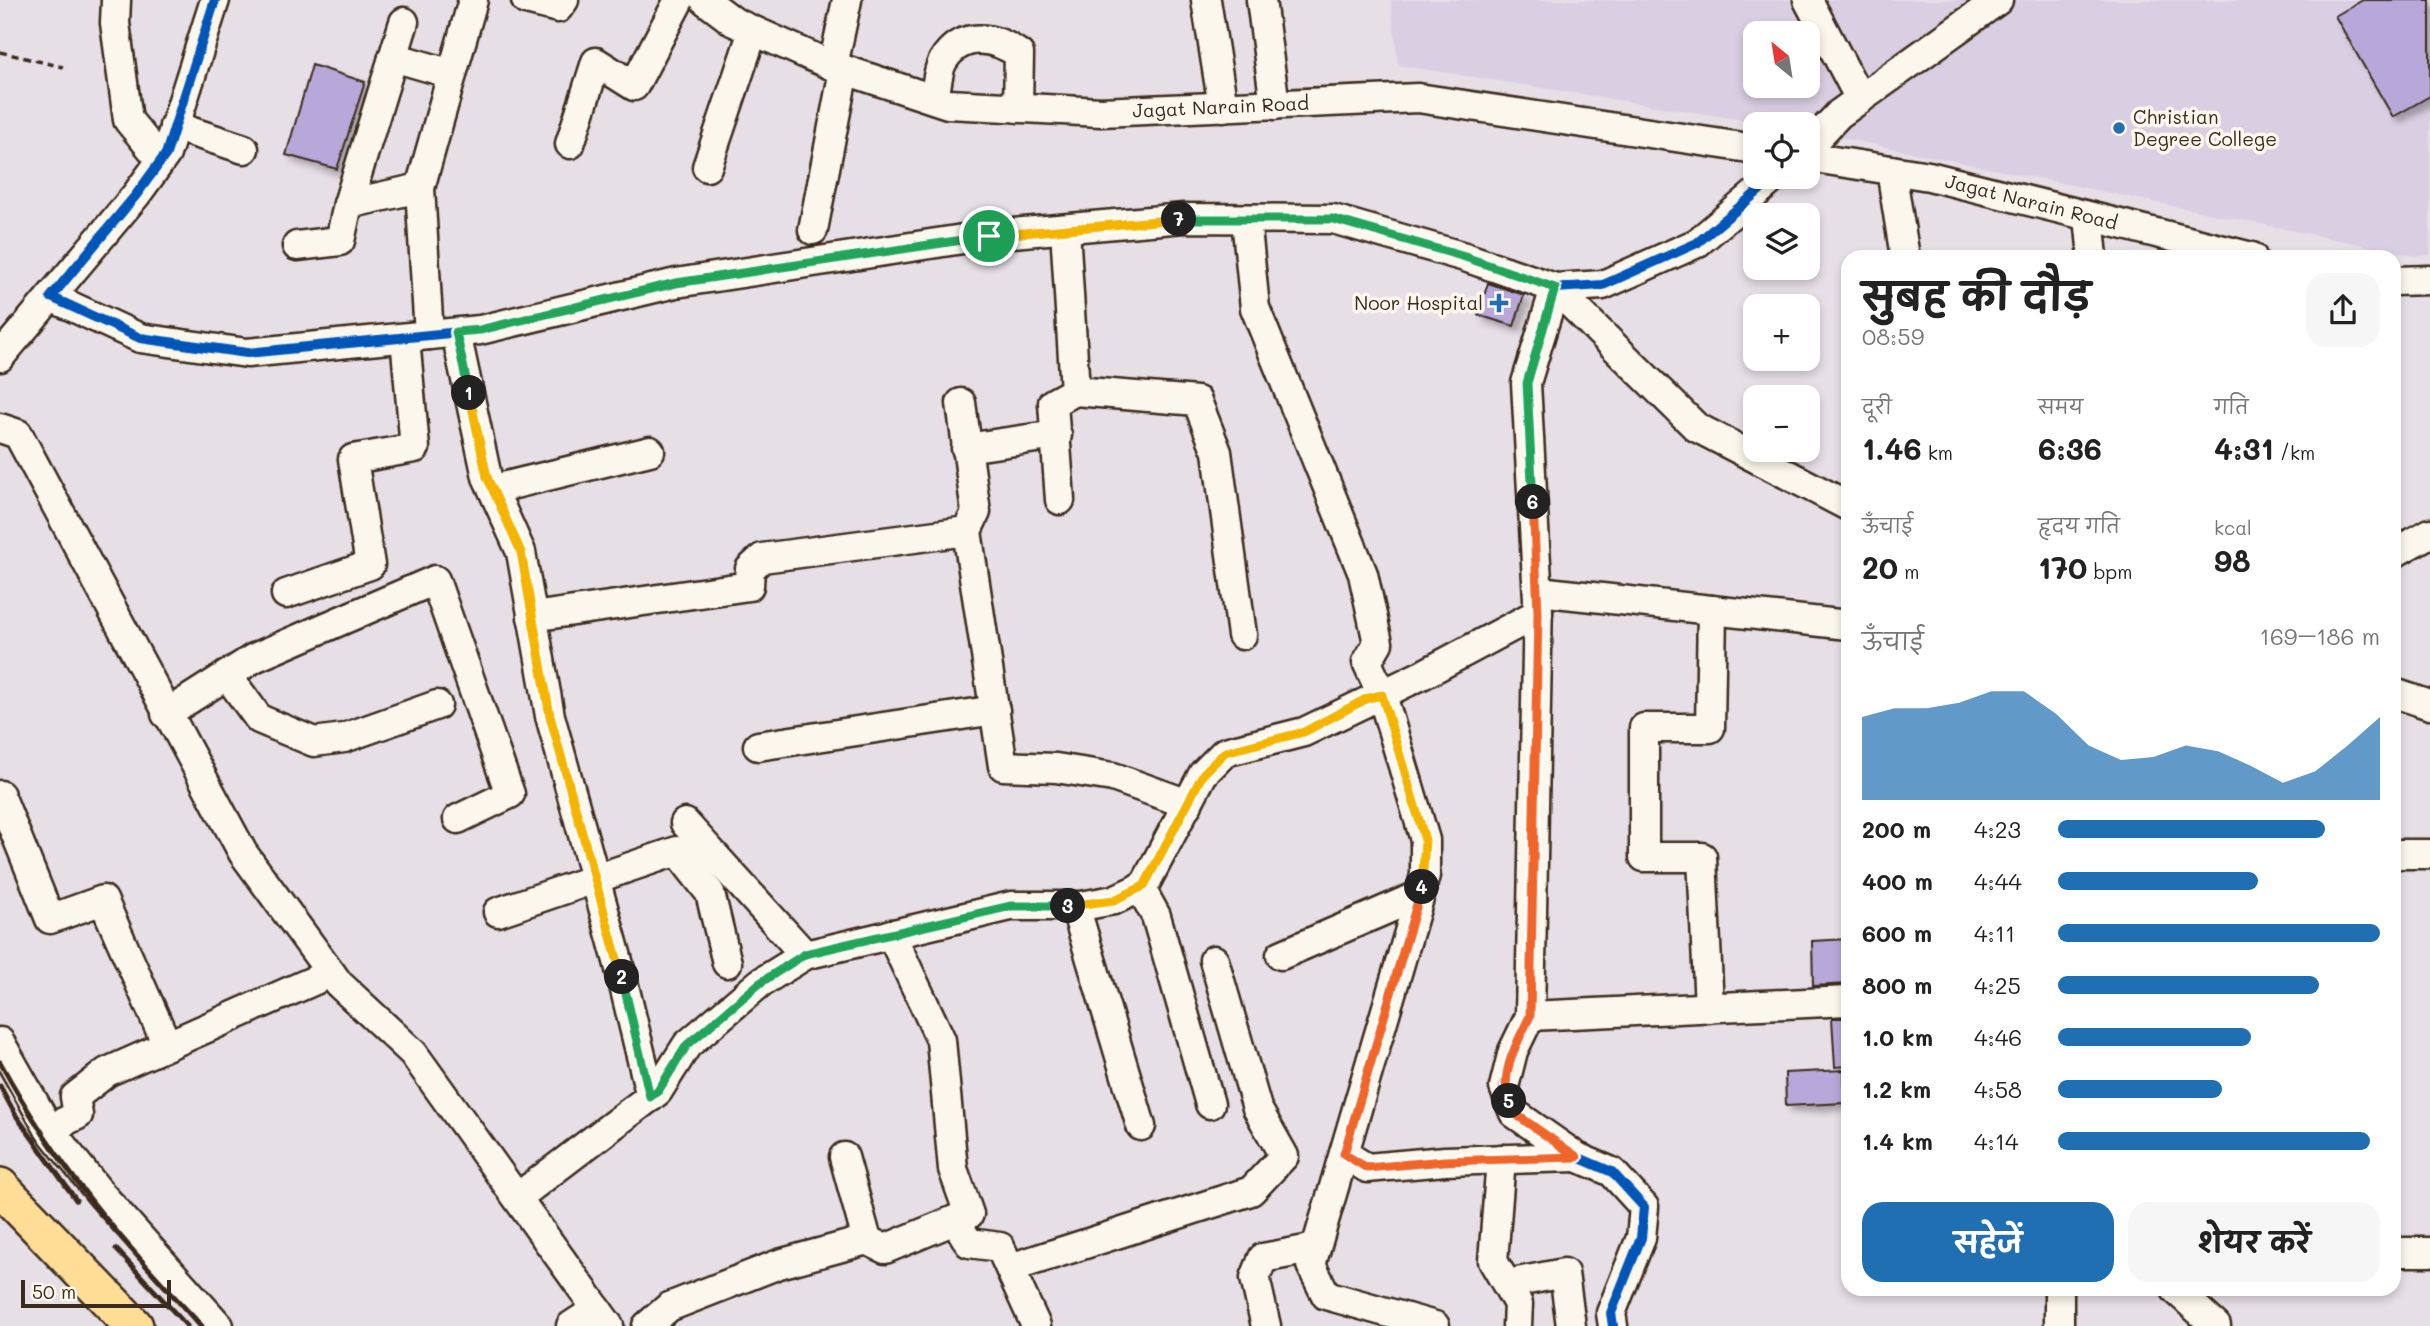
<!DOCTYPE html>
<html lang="hi">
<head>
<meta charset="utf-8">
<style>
	:root { --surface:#fff; --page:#f6f6f6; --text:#222; --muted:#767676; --accent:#1f6fb2 }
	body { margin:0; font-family:Mali,"Playpen Sans Deva",sans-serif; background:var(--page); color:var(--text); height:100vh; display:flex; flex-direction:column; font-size:26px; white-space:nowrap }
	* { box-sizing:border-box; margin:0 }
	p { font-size:23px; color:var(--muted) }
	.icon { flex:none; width:38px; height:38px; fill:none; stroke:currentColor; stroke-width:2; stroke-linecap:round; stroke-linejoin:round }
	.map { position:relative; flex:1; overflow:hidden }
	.details { position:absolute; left:1841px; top:250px; width:560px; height:1046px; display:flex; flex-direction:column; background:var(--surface); border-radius:21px; box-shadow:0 4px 10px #0003 }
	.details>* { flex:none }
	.needle { width:46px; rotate:330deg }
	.buttons { position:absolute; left:1743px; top:21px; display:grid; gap:14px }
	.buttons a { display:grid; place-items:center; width:77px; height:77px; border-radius:14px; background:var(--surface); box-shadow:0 4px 10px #0003; font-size:35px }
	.scale { position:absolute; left:21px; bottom:18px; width:150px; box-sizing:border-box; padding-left:7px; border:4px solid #3b2a1e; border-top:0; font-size:19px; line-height:24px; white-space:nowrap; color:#3b2a1e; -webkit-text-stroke:5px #fbf7ec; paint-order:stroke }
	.pin { position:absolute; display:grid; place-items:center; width:60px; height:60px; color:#fff; margin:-30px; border:4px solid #fff; border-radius:50%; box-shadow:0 2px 7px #0007 }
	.km { position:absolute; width:35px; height:35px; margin:-18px; border-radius:50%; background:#222; color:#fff; font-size:19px; line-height:35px; text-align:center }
	.round { display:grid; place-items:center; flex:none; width:74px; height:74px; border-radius:21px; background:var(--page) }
	.summary { display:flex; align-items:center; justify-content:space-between; height:119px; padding:0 21px }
	h1 { font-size:38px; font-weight:700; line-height:52px }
	.figures { display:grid; grid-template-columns:repeat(3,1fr); gap:10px; height:119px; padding:7px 21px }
	.figures div { display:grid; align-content:center }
	.figures b { font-size:30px; font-weight:700 }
	.figures small { font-size:19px; font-weight:400 }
	.figures p { font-size:19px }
	.chart { height:196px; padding:14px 21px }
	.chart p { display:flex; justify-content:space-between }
	.chart svg { width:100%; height:126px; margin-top:7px; fill:var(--accent); opacity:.7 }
	.action { display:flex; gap:14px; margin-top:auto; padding:14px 21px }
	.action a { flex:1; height:80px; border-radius:21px; background:var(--accent); color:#fff; font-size:28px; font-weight:700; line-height:80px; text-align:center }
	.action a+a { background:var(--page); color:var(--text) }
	ul { padding:0 21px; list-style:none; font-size:23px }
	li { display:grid; grid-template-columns:112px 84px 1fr; align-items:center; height:52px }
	li i { height:18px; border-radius:9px; background:var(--accent) }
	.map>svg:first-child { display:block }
</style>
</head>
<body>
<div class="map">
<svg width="2430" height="1326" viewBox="0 0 2430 1326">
	<defs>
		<filter id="shadow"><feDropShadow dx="6" dy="6" stdDeviation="3.5" flood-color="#0004"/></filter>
	</defs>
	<rect width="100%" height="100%" fill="#e7dfe6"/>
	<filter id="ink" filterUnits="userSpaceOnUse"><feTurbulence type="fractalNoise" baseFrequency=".0143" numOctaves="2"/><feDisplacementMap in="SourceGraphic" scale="14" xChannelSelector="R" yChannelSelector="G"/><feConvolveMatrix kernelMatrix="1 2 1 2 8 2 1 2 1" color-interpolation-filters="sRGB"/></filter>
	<g filter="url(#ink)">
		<path fill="#d9cee2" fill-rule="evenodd" d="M1391,0H2430V255L2417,256L1808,131V124H1769L1398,65ZM1755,33H1808V86H1755Z"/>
		<g fill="#b7a8d9" stroke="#3b2a1e" stroke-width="2" filter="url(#shadow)">
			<polygon points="2363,0 2430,0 2430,96 2393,117 2335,16"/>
			<polygon points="312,65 365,82 337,169 286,155"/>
			<polygon points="1488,283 1524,295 1514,326 1478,315"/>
			<polygon points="1848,939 1848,984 1813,986 1812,941"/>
			<polygon points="1832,1018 1848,1018 1848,1066 1835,1067"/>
			<polygon points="1844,1070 1845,1103 1786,1106 1785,1073"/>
		</g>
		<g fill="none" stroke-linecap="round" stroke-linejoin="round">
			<defs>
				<g id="minor">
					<polyline points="116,0 115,23 128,120 161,160"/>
					<polyline points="526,0 558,8 564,0"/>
					<path id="s1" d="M705,0L734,22L833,66L948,104L1101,112L1418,98L1755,149"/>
					<polyline points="1206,0 1223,107"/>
					<polyline points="1261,0 1275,105"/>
					<polyline points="1808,0 1860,99"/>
					<polyline points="393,57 452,74"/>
					<polyline points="833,66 847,0"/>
					<path d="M934,99C937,88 937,71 943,61C961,31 994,36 1019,54L1018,108"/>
					<polyline points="174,126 244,149"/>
					<polyline points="570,144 596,62 634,86 679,0"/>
					<polyline points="1808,147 1839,114 1998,0"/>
					<path id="s2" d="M1808,157L1929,176L2252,257"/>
					<polyline points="707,167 753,31"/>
					<polyline points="1891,170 1905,257"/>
					<polyline points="348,204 404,22"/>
					<polyline points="2089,217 2093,257"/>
					<polyline points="1246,219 1255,308 1363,574 1378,643 1367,662 1382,695 1425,840 1425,875 1420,895 1281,955"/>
					<polyline points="813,230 844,70"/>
					<polyline points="297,246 340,241 348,204 420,188"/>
					<polyline points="2394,281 2430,280"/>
					<polyline points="51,297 140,338 247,353 480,330 676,283 989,235 1184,218 1333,219 1465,257 1555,288 1603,285 1697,243 1775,177"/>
					<polyline points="456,333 487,477 521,552 550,716 618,961 651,1097"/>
					<polyline points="429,335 420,188 473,0"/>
					<polyline points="0,357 136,195 166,154 215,0"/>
					<polyline points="1075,391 1197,401 1217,452 1242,635"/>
					<polyline points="961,403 976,512 967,531 1003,766 1056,768 1113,777 1188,804"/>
					<polyline points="0,428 18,434 243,853 339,984 413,1053 609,1326"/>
					<polyline points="966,448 1057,435"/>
					<polyline points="494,489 650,451"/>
					<polyline points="1060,500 1053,403 1075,391 1065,229"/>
					<polyline points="2394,553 2430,533"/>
					<polyline points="1538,591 1848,625"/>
					<polyline points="286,594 370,565 353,459 415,448 405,338"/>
					<polyline points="532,617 749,586 750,569 762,558 967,531"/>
					<polyline points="227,675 259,719 314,742 344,738 437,705"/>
					<polyline points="2394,693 2430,705"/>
					<polyline points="166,714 254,658 435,580 510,794 458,819"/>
					<polyline points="758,746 995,710"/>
					<polyline points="0,795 50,919 103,900 167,1045"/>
					<polyline points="685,823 805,955"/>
					<polyline points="2394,854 2430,854"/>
					<polyline points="1140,887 1156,916 1210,1104"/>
					<polyline points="1420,895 1311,1265 1326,1295 1435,1326"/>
					<polyline points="1075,906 1141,1126"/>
					<polyline points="498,912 677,851 710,893 727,963"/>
					<polyline points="1709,1008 1702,857 1644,857 1644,728 1710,728 1712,610"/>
					<polyline points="1530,1016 1848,1001"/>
					<polyline points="0,1042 49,1129 101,1194 219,1326"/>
					<polyline points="49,1129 78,1115 75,1097 107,1072 331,973"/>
					<polyline points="1344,1154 1367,1168 1445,1161 1577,1157"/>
					<polyline points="844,1157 867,1240"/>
					<polyline points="1501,1159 1493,1261 1518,1304 1517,1326"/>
					<polyline points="518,1197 658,1091 687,1045 760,983 805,955 1011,906 1081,906 1114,900 1144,886 1203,774 1225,752 1304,732 1422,675 1538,613"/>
					<polyline points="955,1220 969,1243 1000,1247 1036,1326"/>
					<polyline points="2394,1252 2430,1252"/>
					<polyline points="1010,1268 1251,1191 1284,1156 1257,1108 1214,960"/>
					<polyline points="1507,1284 1564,1273 1571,1326"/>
					<polyline points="2176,1290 2216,1326"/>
					<polyline points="571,1326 597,1309"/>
					<polyline points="647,1326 669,1307 779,1264 867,1240 885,1249 969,1214 953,1169 941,1040 891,934"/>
					<polyline points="1266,1326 1255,1278 1263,1258 1316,1248"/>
					<polyline points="1613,1326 1611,1313 1641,1238 1644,1207 1612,1172 1577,1157 1514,1113 1504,1087 1513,1051 1530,1016 1538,599 1526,383 1555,288 1696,427 1848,506"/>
					<polyline points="2059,1326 2059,1290"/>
				</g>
				<polyline id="major" points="0,1187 134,1326"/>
			</defs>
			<use href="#minor" stroke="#3b2a1e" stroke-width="33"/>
			<use href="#major" stroke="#3b2a1e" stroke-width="42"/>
			<polyline stroke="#3b2a1e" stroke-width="3.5" stroke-dasharray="7 5" stroke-linecap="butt" points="0,52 63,67"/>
			<use href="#minor" stroke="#fbf7ec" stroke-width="28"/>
			<use href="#major" stroke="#fedd96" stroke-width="37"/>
			<g stroke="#3b2a1e" stroke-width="5">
				<path d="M0,1062C57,1167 120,1240 202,1326"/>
				<polyline points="0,1086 15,1114 76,1200"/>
				<polyline points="116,1249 187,1326"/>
			</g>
			<defs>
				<g id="cycleway">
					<polyline points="215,0 166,154 136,195 51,297 140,338 247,353 480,330 676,283 989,235 1184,218 1333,219 1465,257 1555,288 1603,285 1697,243 1775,177"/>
					<polyline points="1555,288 1526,383 1538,599 1530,1016 1513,1051 1504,1087 1514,1113 1577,1157 1612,1172 1644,1207 1641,1238 1611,1313 1613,1326"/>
				</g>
			</defs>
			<use href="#cycleway" stroke="#fbf7ec" stroke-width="15"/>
			<use href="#cycleway" stroke="#0057b8" stroke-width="10"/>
		</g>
	</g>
	<g fill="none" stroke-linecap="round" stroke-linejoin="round" filter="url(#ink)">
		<defs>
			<polyline id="split-1" points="469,393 456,332 480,330 676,283 989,236"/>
			<polyline id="split-2" points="469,393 487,477 521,552 550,716 622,977"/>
			<polyline id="split-3" points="622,977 650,1097 658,1091 687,1045 760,983 805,954 1011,906 1068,906"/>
			<polyline id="split-4" points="1068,906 1114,900 1144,886 1203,774 1225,752 1304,732 1368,698 1382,695 1425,840 1422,887"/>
			<polyline id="split-5" points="1422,887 1344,1154 1367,1168 1444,1161 1577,1157 1514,1113 1509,1101"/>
			<path id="split-6" d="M1509,1101C1499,1073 1518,1041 1530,1016L1538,613L1533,502"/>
			<polyline id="split-7" points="1179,219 1333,219 1465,257 1555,288 1527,383 1533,502"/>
			<polyline id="split-8" points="989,236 1179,219"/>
		</defs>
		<use href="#split-1" stroke="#fff" stroke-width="14"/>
		<use href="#split-2" stroke="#fff" stroke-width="14"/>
		<use href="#split-3" stroke="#fff" stroke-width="14"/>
		<use href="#split-4" stroke="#fff" stroke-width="14"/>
		<use href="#split-5" stroke="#fff" stroke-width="14"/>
		<use href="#split-6" stroke="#fff" stroke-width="14"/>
		<use href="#split-7" stroke="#fff" stroke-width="14"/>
		<use href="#split-8" stroke="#fff" stroke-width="14"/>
		<use href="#split-1" stroke="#22a559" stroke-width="9"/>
		<use href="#split-2" stroke="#f5b400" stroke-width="9"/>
		<use href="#split-3" stroke="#22a559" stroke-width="9"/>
		<use href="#split-4" stroke="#f5b400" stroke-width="9"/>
		<use href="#split-5" stroke="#f0652b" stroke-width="9"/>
		<use href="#split-6" stroke="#f0652b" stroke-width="9"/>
		<use href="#split-7" stroke="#22a559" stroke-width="9"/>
		<use href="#split-8" stroke="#f5b400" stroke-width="9"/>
	</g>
	<g fill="#1f6fb2" stroke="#fbf7ec" stroke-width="2.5">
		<circle cx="2119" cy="128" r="7"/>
		<path d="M1495.5 292.5h7v7h7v7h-7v7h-7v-7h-7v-7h7z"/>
	</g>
	<g text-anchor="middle" stroke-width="7" stroke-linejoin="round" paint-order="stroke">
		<g font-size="19" fill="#3b2a1e" stroke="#fbf7ec">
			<text dy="7" stroke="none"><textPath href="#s1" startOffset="539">Jagat Narain Road</textPath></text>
			<text dy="7" stroke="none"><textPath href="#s2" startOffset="228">Jagat Narain Road</textPath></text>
		</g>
		<g font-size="19" fill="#3b2a1e" stroke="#fbf7ec" text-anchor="start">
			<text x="2133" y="124">Christian<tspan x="2133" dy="22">Degree College</tspan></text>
			<text x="1483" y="310" text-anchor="end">Noor Hospital</text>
		</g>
	</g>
</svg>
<div class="buttons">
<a><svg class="needle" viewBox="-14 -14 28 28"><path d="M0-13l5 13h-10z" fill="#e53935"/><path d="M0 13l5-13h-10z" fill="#767676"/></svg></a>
<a><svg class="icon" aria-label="locate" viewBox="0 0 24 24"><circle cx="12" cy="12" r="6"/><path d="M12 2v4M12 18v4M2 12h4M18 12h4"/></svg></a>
<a><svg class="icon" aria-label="layers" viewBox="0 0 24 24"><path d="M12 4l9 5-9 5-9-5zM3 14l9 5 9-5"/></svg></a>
<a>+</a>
<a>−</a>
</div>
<div class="scale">50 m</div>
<div class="pin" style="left:989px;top:236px;background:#1e9e55"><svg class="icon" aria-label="arrive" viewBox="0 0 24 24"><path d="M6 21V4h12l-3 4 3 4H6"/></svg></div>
<b class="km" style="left:469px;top:393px">1</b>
<b class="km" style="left:622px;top:977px">2</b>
<b class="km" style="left:1068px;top:906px">3</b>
<b class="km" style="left:1422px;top:887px">4</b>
<b class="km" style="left:1509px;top:1101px">5</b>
<b class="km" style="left:1533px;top:502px">6</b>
<b class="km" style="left:1179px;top:219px">7</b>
<section class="details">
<div class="summary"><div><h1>सुबह की दौड़</h1><p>08:59</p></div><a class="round"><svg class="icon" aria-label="share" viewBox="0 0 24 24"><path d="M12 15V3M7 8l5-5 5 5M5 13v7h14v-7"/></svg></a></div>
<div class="figures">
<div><p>दूरी</p><b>1.46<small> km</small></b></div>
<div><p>समय</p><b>6:36</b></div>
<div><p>गति</p><b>4:31<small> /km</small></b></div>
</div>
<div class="figures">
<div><p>ऊँचाई</p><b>20<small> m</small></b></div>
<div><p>हृदय गति</p><b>170<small> bpm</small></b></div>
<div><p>kcal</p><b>98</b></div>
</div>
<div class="chart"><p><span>ऊँचाई</span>169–186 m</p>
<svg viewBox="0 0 160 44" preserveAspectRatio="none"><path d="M0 44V15L10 12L20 12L30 10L40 6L50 6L60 14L70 25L80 30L90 29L100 25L110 27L120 32L130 38L140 34L150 25L160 15V44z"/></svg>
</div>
<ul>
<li><b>200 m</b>4:23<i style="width:83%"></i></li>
<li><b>400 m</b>4:44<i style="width:62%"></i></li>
<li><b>600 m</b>4:11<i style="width:100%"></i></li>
<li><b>800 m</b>4:25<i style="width:81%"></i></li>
<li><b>1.0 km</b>4:46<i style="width:60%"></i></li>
<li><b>1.2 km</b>4:58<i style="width:51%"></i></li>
<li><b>1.4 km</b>4:14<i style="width:97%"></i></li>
</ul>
<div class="action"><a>सहेजें</a><a>शेयर करें</a></div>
</section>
</div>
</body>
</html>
